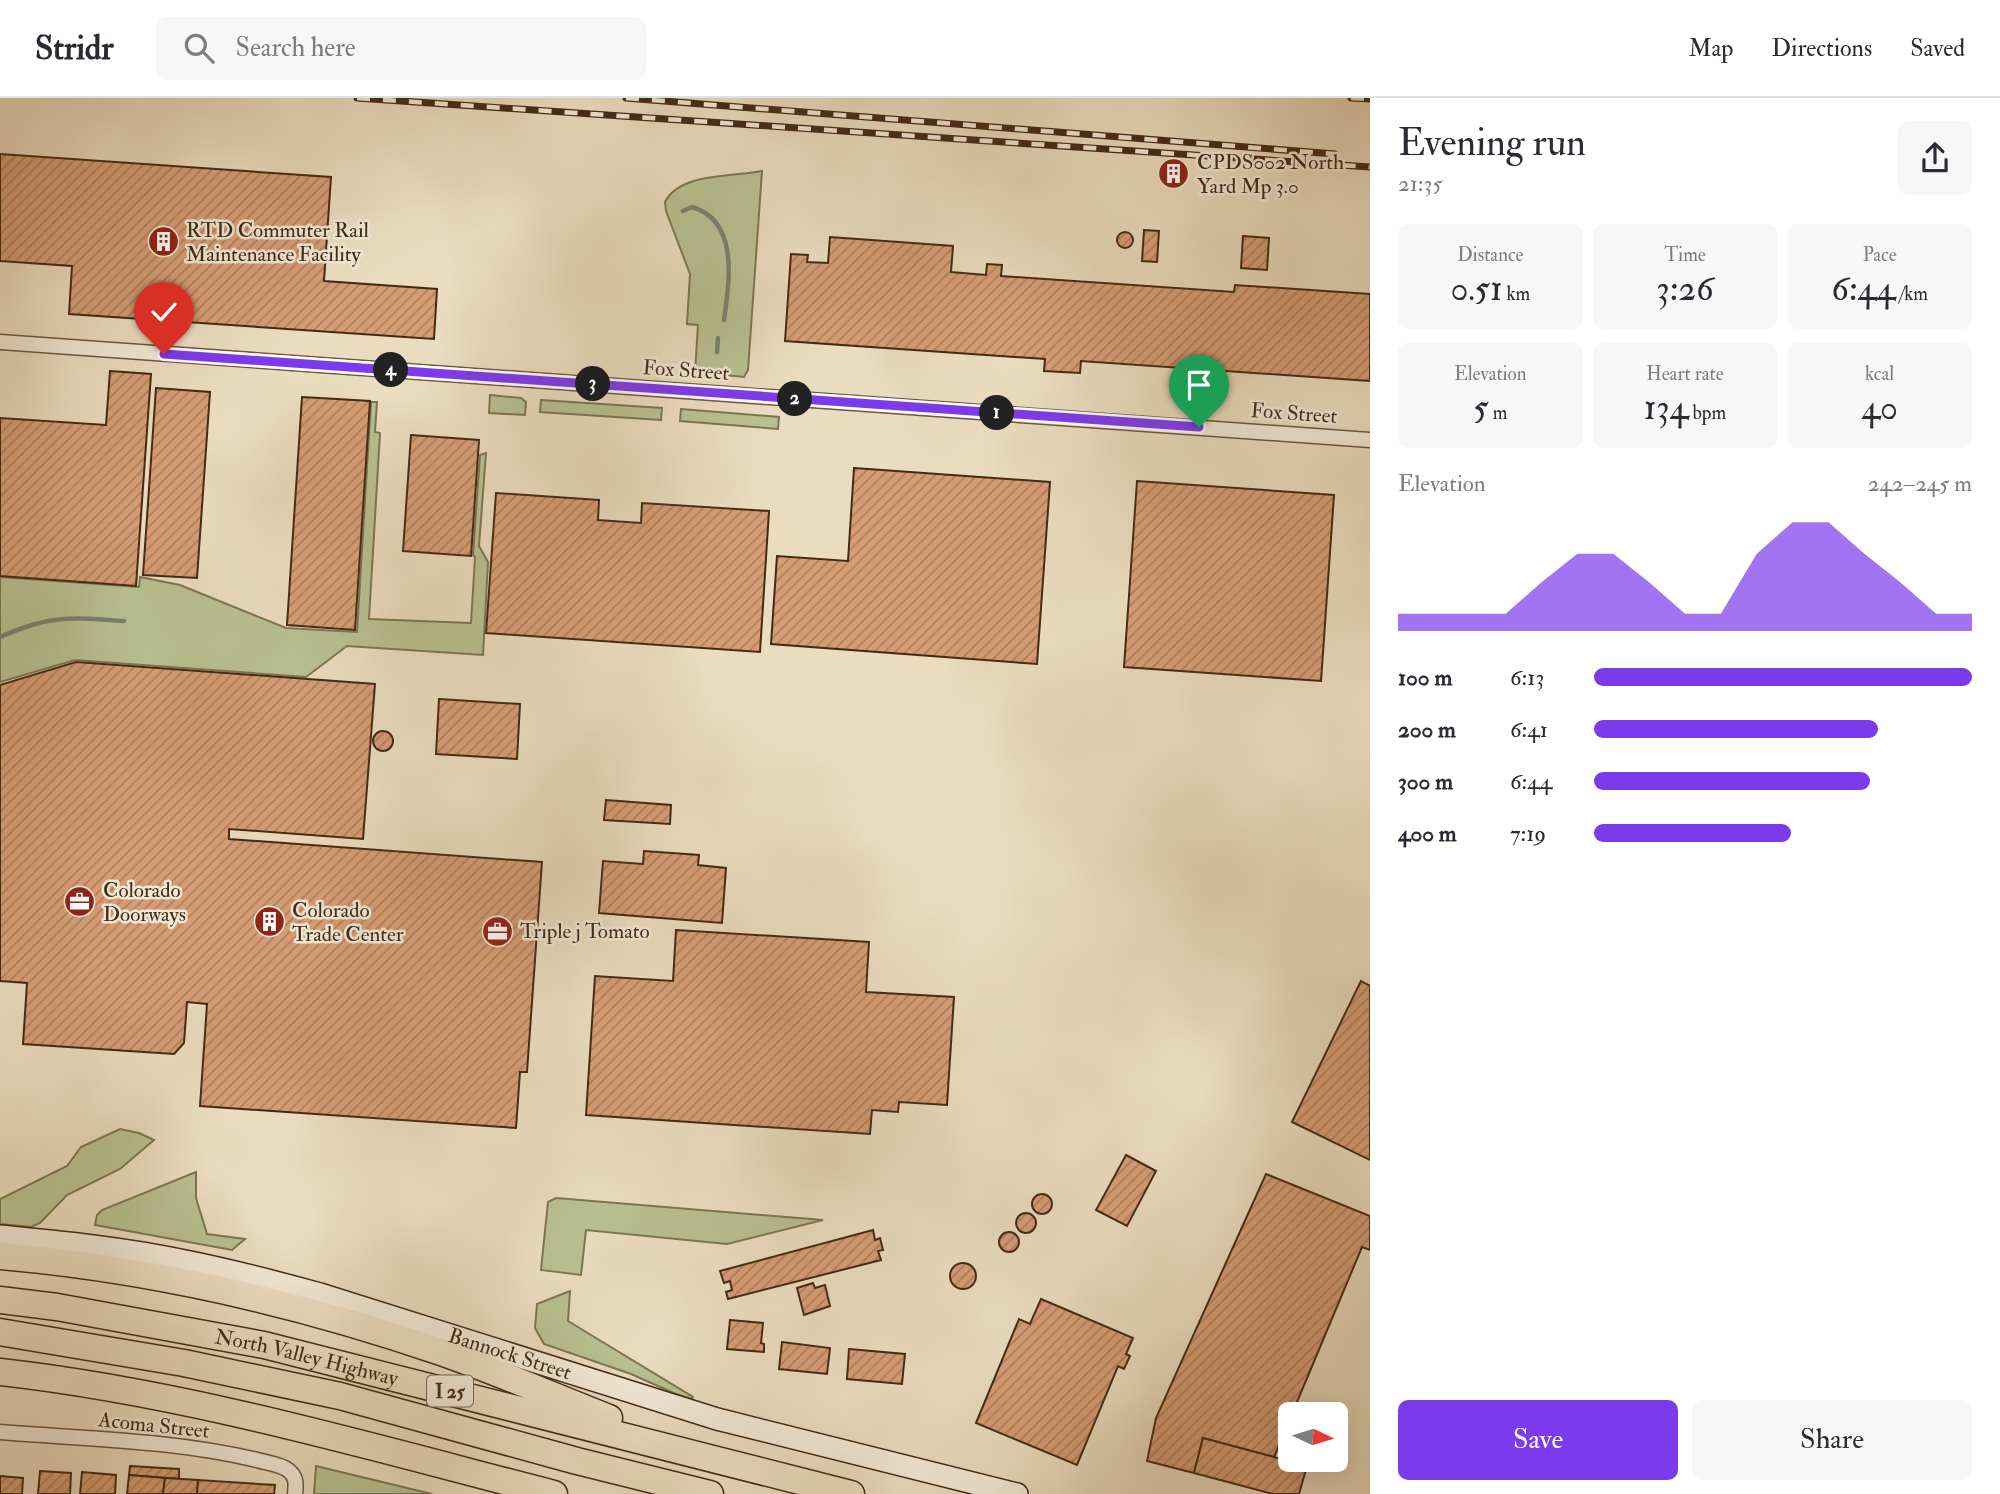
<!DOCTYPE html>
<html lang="en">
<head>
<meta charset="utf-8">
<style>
	:root { --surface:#fff; --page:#f7f7f7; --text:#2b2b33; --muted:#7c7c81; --line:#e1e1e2; --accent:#7c3aed }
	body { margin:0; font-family:"IM FELL Double Pica",serif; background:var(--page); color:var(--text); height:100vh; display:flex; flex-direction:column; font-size:26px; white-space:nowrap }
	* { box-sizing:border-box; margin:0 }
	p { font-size:23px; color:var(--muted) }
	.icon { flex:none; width:38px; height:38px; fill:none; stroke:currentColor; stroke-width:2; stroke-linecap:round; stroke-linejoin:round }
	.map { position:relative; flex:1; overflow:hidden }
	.drawer { display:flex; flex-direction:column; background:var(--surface); width:630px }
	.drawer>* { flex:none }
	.needle { width:46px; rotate:94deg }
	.fabs { position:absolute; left:1278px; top:1304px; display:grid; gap:14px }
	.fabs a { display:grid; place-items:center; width:70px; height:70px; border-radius:10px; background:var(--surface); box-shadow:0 7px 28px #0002; font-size:35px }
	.pin { position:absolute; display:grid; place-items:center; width:60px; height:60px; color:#fff; margin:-72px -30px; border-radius:50% 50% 50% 0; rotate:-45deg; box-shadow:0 0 7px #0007 }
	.pin .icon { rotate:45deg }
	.km { position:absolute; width:35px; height:35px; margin:-18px; border-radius:50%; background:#222; color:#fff; font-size:19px; line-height:35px; text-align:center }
	.round { display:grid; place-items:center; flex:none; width:74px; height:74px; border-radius:10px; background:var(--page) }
	.headline { display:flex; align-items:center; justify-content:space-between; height:119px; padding:0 28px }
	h1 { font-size:38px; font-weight:600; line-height:52px }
	.figures { display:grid; grid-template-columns:repeat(3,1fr); gap:10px; height:119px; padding:7px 28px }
	.figures div { display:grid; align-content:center; border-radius:10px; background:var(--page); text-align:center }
	.figures b { font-size:35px; font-weight:600 }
	.figures small { font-size:19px; font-weight:400 }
	.figures p { font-size:19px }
	.chart { height:196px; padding:14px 28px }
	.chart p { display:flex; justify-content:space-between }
	.chart svg { width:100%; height:126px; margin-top:7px; fill:var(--accent); opacity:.7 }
	.cta { display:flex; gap:14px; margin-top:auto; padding:14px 28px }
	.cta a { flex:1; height:80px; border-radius:10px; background:var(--accent); color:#fff; font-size:28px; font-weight:600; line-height:80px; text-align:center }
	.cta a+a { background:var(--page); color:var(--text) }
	ul { padding:0 28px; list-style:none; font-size:23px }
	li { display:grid; grid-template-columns:112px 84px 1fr; align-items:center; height:52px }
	li i { height:18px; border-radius:9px; background:var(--accent) }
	header { display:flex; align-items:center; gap:42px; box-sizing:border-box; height:98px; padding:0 35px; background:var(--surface); border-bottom:2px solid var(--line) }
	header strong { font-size:33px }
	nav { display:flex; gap:38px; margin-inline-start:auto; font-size:24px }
	.search { width:490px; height:63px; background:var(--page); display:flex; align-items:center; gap:18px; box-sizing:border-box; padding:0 24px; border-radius:10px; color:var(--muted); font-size:26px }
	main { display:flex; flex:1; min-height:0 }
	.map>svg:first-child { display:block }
</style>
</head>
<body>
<header>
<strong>Stridr</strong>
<div class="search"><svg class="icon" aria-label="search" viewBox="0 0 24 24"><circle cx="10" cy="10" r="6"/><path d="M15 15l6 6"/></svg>Search here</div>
<nav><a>Map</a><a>Directions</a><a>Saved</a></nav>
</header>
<main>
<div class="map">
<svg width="1370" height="1396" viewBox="0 0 1370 1396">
	<defs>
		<pattern id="building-hatch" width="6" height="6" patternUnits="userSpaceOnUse" patternTransform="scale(1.75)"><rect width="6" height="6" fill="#d69d75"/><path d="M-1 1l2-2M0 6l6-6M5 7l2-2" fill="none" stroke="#af805f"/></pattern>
	</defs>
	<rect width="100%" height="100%" fill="#eadcbe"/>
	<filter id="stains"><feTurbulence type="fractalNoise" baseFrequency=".00286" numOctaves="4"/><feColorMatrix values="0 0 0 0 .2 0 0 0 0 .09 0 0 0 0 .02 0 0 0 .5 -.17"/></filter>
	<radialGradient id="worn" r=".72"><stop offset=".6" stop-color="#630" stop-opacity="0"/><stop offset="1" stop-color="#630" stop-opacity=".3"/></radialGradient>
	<g fill="#b8c091" stroke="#7e7553" stroke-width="2">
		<path d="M762,73L748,272L744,279L695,274L698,227L687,226L690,176L666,113L665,104C680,74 734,79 762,73Z"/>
		<polygon points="490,297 521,300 526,304 525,317 489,315"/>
		<polygon points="541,302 662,310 661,322 540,314"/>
		<polygon points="371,304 377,304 375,334 380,335 369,521 471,525 475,459 473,457 480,357 486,355 479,448 488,464 483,557 347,548 306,579 75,562 0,584 0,479 139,489 140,479 180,487 286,530 357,534"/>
		<polygon points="681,311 779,319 778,331 680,323"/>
		<polygon points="120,1031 139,1035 154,1042 120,1071 67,1097 40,1125 31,1129 0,1126 0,1101 67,1068 81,1049"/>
		<polygon points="196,1074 196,1100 207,1136 245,1141 232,1152 95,1127 97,1117 102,1112"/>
		<polygon points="556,1100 823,1122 727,1146 586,1132 581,1177 541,1172 548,1104"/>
		<polygon points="570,1193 568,1223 693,1299 692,1301 676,1296 631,1276 544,1246 535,1230 537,1206"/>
		<polygon points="316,1368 432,1396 314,1396"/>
	</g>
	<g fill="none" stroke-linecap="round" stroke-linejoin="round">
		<g stroke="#778270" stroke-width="4.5">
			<path d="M683,113L692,109C740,123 729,185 724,222"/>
			<polyline points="717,254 718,240"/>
			<path d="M0,539C49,517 72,519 124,523"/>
		</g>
	</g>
	<g fill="url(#building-hatch)" stroke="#442a15" stroke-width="2">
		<polygon points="0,56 331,79 324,183 437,191 434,241 69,216 72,168 0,163"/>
		<polygon points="1144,132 1159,133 1157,164 1142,163"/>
		<circle cx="1125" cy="142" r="8"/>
		<polygon points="1243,138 1269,140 1267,172 1241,170"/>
		<polygon points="830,139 953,148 951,174 986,177 987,166 1002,167 1001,178 1234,194 1235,187 1370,196 1370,283 1081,263 1080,275 1044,273 1045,261 785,243 791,156 808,157 807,164 828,165"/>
		<polygon points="110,273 151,276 136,488 0,478 0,320 106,327"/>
		<polygon points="156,290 210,294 197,480 143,477"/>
		<polygon points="302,299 370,303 355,532 287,527"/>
		<polygon points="411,337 479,342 471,458 403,453"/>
		<polygon points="854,370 1050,384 1037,566 771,546 777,458 848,463"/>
		<polygon points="1137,383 1334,397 1321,583 1124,569"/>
		<polygon points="496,395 599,402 598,422 641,425 642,405 769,413 760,554 486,535"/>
		<polygon points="76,564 375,586 363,741 229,731 229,741 542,764 527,974 520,974 516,1030 200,1008 207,906 187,904 184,945 174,956 23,946 27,885 0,883 0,587"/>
		<polygon points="439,601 520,606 517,661 436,656"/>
		<circle cx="383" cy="643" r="10"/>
		<polygon points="606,702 671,707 670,726 604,722"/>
		<polygon points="644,753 699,757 698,767 726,770 722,825 599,815 603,763 643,766"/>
		<polygon points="676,832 869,844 866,894 954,899 947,1007 899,1004 898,1014 872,1012 870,1036 586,1017 595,878 673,883"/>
		<polygon points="1361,883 1370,888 1370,1062 1292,1024"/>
		<polygon points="1126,1057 1156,1073 1127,1128 1096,1112"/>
		<polygon points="1266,1076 1370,1118 1370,1152 1362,1149 1292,1316 1290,1316 1290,1322 1274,1359 1203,1340 1194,1375 1147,1363 1156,1320"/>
		<circle cx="1042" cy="1106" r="10"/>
		<circle cx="1026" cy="1125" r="10"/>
		<polygon points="873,1132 875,1142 880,1140 883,1152 878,1153 881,1162 728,1201 726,1194 732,1192 730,1183 724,1185 720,1173"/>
		<circle cx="1009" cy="1144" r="10"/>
		<circle cx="963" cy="1178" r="13"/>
		<polygon points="813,1185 815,1190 825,1187 830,1208 804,1217 797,1190"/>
		<polygon points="1041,1201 1133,1240 1126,1256 1130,1258 1124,1271 1118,1268 1077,1367 976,1325 1019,1221 1030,1226"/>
		<polygon points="730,1222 763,1225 761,1245 764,1246 764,1254 727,1251"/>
		<polygon points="782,1244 830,1250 827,1276 779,1271"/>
		<polygon points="849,1251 905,1256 902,1286 847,1281"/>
		<polygon points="1203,1340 1307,1368 1299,1396 1273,1396 1194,1375"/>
		<polygon points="130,1368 179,1371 179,1381 129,1377"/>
		<polygon points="40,1373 71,1375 70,1396 38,1396"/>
		<polygon points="82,1374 116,1377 115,1396 80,1396"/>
		<polygon points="129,1377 165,1380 163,1396 127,1396"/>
		<polygon points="0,1378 23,1380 22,1396 0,1396"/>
		<polygon points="165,1380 198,1382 197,1396 163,1396"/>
		<polygon points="198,1382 275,1387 274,1396 197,1396"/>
	</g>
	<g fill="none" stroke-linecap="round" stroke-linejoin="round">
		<defs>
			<g id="street">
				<polyline points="0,244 1370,342"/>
				<path d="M0,1334C85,1341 174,1342 257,1362C267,1365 280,1366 288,1372C297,1379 296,1386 295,1396"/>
			</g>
			<g id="secondary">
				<path id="s1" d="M0,1138C62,1144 124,1150 185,1163C231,1172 276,1184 320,1196L717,1321L1017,1396"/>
			</g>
			<g id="highway">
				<path d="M0,1158C151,1171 298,1205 441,1254C498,1274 553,1298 609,1320"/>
				<path id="s2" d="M0,1202L57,1209L264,1247L851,1396"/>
				<polyline points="0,1234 184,1265 340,1298 577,1363 710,1396"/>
				<path d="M0,1274C188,1295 371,1349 554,1396"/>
			</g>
		</defs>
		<use href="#street" stroke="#6e563f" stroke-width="17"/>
		<use href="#secondary" stroke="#442a15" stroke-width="24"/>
		<use href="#highway" stroke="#442a15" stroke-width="29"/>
		<use href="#street" stroke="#f1e8d5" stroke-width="14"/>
		<use href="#secondary" stroke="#f1e8d5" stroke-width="21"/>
		<use href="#highway" stroke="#eadcbe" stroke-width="26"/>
		<defs>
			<g id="rail">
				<polyline points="357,0 1370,69"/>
				<polyline points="626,0 1335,56"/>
				<polyline points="1351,0 1370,1"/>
			</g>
		</defs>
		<use href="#rail" stroke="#442a15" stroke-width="7"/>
		<use href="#rail" stroke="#f1e8d5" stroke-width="4.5" stroke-dasharray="13" stroke-linecap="butt"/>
	</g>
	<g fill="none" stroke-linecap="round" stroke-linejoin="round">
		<defs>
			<polyline id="route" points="164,256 1199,329"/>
		</defs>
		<use href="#route" stroke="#fff" stroke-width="14"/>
		<use href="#route" stroke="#7c3aed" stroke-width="9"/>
	</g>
	<defs>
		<symbol id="building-disc" viewBox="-11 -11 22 22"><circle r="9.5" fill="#8f2418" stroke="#f1e8d5"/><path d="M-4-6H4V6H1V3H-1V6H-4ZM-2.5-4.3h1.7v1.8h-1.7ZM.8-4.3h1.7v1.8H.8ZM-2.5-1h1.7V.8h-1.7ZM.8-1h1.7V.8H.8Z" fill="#fff"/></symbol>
		<symbol id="office-disc" viewBox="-11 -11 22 22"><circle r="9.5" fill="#8f2418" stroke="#f1e8d5"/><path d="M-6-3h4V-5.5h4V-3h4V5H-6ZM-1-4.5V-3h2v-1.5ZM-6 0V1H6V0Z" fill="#fff"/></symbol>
	</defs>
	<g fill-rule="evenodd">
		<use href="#building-disc" x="1156" y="58" width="35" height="35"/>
		<use href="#building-disc" x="146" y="126" width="35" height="35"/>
		<use href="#office-disc" x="62" y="786" width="35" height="35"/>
		<use href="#building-disc" x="252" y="806" width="35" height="35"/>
		<use href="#office-disc" x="480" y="816" width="35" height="35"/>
	</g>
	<g text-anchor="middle" stroke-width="5" stroke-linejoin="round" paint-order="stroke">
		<rect fill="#f1e8d5" stroke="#78634f" stroke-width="2" x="427" y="1277.5" width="46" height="31" rx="5"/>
		<g font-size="19" font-weight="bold" fill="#442a15">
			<text x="450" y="1300">I 25</text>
		</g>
		<g font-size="21" fill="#442a15" stroke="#f1e8d5" text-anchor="start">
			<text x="1197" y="71">CPDS002 North<tspan x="1197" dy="24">Yard Mp 3.0</tspan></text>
			<text x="186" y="139">RTD Commuter Rail<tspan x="186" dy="24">Maintenance Facility</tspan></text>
			<text x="103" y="799">Colorado<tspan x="103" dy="24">Doorways</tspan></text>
			<text x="292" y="819">Colorado<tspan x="292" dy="24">Trade Center</tspan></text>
			<text x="520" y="840">Triple j Tomato</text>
		</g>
		<g font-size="21" fill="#442a15" stroke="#f1e8d5">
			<text transform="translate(686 272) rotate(4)" y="7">Fox Street</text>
			<text transform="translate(1294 315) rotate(4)" y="7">Fox Street</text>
			<text dy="7" stroke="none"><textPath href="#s1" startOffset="525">Bannock Street</textPath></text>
			<text dy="7" stroke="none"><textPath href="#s2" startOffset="312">North Valley Highway</textPath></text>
			<text transform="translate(154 1327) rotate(6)" y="7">Acoma Street</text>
		</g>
	</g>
	<rect width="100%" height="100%" filter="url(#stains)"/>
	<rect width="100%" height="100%" fill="url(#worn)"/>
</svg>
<div class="fabs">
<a><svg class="needle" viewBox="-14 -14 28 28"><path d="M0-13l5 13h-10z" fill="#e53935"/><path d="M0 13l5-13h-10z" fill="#7c7c81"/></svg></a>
</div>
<div class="pin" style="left:1199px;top:329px;background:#1e9e55"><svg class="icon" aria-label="arrive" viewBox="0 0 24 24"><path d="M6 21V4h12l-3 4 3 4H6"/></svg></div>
<div class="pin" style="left:164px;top:256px;background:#d93025"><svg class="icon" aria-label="check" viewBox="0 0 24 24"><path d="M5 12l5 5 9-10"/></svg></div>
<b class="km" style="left:997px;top:315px">1</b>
<b class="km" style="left:795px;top:301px">2</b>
<b class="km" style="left:593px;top:286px">3</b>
<b class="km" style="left:391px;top:272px">4</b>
</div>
<section class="drawer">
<div class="headline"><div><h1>Evening run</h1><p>21:35</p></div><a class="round"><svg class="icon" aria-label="share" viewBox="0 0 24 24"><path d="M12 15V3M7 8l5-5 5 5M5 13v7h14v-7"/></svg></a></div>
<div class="figures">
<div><p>Distance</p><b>0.51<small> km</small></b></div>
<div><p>Time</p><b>3:26</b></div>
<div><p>Pace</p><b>6:44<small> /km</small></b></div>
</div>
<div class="figures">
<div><p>Elevation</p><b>5<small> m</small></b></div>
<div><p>Heart rate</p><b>134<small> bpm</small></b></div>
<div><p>kcal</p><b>40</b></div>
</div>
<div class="chart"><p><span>Elevation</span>242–245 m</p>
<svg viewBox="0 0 160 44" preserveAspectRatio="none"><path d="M0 44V38L10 38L20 38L30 38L40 27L50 17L60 17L70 27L80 38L90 38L100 17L110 6L120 6L130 17L140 27L150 38L160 38V44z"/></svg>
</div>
<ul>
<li><b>100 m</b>6:13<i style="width:100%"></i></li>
<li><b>200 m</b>6:41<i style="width:75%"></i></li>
<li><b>300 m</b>6:44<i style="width:73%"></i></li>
<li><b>400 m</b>7:19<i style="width:52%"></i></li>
</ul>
<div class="cta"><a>Save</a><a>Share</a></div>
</section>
</main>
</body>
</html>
